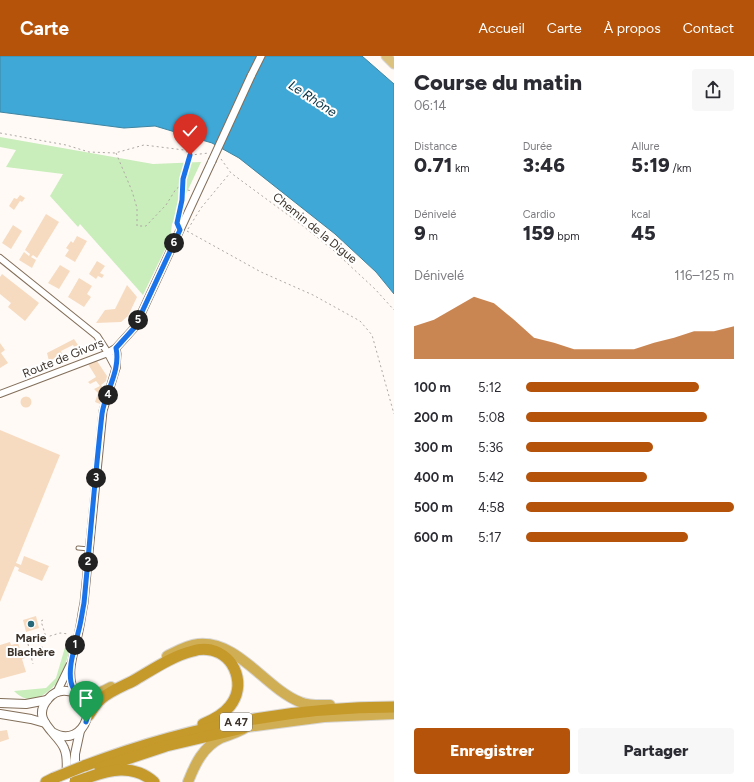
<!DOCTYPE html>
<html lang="fr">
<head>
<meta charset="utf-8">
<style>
	:root { --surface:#fff; --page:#f7f7f7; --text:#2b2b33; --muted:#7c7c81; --accent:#b45309 }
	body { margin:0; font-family:Figtree,sans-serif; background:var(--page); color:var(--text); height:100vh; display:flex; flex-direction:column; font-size:15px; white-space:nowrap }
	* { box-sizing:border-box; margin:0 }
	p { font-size:13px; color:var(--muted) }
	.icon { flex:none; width:22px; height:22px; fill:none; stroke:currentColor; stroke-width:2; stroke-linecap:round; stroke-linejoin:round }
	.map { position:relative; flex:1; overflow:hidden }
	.sheet { display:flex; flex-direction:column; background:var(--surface); width:360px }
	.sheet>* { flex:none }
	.pin { position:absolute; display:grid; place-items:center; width:34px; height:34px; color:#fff; margin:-41px -17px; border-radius:50% 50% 50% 0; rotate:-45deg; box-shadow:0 0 4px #0007 }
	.pin .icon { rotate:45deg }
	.km { position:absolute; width:20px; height:20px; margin:-10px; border-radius:50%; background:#222; color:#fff; font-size:11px; line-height:20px; text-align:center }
	.round { display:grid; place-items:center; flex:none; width:42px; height:42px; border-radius:4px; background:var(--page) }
	.headline { display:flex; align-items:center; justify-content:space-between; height:68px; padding:0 20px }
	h1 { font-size:22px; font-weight:800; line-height:30px }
	.metrics { display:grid; grid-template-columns:repeat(3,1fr); gap:6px; height:68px; padding:4px 20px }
	.metrics div { display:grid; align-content:center }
	.metrics b { font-size:20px; font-weight:800 }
	.metrics small { font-size:11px; font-weight:400 }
	.metrics p { font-size:11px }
	.chart { height:112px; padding:8px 20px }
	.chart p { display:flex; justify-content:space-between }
	.chart svg { width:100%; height:72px; margin-top:4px; fill:var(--accent); opacity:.7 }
	.cta { display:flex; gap:8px; margin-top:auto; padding:8px 20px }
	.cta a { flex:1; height:46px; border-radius:4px; background:var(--accent); color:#fff; font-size:16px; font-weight:800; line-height:46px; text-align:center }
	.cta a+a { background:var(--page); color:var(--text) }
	ul { padding:0 20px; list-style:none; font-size:13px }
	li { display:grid; grid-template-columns:64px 48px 1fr; align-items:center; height:30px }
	li i { height:10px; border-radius:5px; background:var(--accent) }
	header { display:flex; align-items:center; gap:24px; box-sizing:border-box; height:56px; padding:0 20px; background:var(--accent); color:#fff }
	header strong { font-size:19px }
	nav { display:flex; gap:22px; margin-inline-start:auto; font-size:14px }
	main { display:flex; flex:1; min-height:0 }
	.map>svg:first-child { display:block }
</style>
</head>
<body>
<header>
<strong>Carte</strong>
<nav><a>Accueil</a><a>Carte</a><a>À propos</a><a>Contact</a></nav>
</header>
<main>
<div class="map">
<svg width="394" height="726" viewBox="0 0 394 726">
	<rect width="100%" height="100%" fill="#fffaf6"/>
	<g fill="#c9edbb">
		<polygon points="0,81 153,108 201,106 172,168 170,183 143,239 80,168 78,171 50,140 63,118 6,111 16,94 0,91"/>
		<path d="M66,588L70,592L61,624L57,630L55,629C42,642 29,650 14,635L46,632L56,622Z"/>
	</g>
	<polygon fill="#40a8d6" stroke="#3f85a2" points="0,0 362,0 394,28 394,238 376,216 335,178 239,102 212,87 155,70 124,72 0,56"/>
	<g fill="#f6dbc1">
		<polygon points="20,139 25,142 22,146 20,145 14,154 9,150 14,142 17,143"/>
		<polygon points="46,158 59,166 37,202 33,199 31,201 36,204 32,212 19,204 24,196 29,200 30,198 25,194"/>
		<polygon points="13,169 22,175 11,193 2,187"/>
		<polygon points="77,180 87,185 75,206 65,200 69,194 66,192 71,185 73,187"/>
		<polygon points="97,205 105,210 100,217 104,219 102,222 98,220 96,223 89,218"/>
		<polygon points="60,209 70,215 59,233 48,227"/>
		<polygon points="2,218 39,247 25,265 8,251 11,247 0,238 0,221"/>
		<polygon points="79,222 92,230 87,238 91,241 84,251 68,241"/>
		<polygon points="127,229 137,241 128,260 121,266 96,267 105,254 115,253"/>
		<polygon points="74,283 78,289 74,291 73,289 61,295 62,298 58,301 56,298 57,301 49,305 47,297"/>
		<polygon points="0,287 5,294 1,297 8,307 0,312"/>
		<polygon points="84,292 89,297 78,302 75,295"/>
		<polygon points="97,305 107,320 106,325 101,329 104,333 100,348 95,346 98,337 94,333 100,330 96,325 90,328 88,326 96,321 88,308"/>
		<circle cx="26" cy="346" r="5.5"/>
		<polygon points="0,374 60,399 16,507 21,509 24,500 49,510 42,525 18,515 19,512 15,510 0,546"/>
		<polygon points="36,560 39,572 26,576 23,564"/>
		<polygon points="10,586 11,589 18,587 21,596 25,595 27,601 22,603 26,616 0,623 0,589"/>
		<polygon points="7,674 9,683 0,686 0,675"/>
	</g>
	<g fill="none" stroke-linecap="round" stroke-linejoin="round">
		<defs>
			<polyline id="service" points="78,492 89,493"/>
			<polyline id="minor" points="0,202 97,280 108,297 0,338"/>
			<g id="tertiary">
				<polyline points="251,20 261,0"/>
				<polyline points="116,312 108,297 116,292 135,271 212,105"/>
				<polyline points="57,636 70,609"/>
				<path d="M75,637C65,616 75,596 79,575C81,566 82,556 84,547L103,355L116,312L117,298L116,292"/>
			</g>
			<g id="secondary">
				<polyline points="0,647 26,648 47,644"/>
				<polyline points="0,658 31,663 45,667"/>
				<path d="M52,676C86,696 104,638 67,635C60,634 53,637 48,643C30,664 57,676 64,692C69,702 66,715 66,726"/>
				<polyline points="75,726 75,698 80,675"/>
			</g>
			<polyline id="primary" points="386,0 394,8"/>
			<g id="trunk">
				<path d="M167,600C177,595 187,589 198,588C238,584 265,632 300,646C309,650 320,649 330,649"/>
				<polyline points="80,640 95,639 111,631"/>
				<path d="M188,726C195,708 203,691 221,682C230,679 239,676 247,671L324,661L394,658"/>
			</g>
			<g id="motorway">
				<path d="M88,660C92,654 96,647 101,643C110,635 123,630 133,625C152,614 172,600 193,595C199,593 205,593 211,594C236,600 246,630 230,650C223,659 213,664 203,668"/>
				<path d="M84,710C184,672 287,651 394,651"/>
				<polyline points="100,712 166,690 243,672"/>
				<path d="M84,723C108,714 133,707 154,726"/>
				<polyline points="46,726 54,722"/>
			</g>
		</defs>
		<use href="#service" stroke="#826e59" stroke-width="5"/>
		<use href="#minor" stroke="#826e59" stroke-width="8"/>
		<use href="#tertiary" stroke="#826e59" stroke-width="9"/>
		<use href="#secondary" stroke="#826e59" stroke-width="10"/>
		<use href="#primary" stroke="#d8d6d4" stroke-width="11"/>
		<use href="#trunk" stroke="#d8d6d4" stroke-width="12"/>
		<use href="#motorway" stroke="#d8d6d4" stroke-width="13"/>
		<g stroke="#aea8a2" stroke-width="1" stroke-dasharray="2 3" stroke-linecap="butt">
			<polyline points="0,77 66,89 89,96 115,97 144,89 184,94 191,99 209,97"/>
			<polyline points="116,97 132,135 137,152 137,170 146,170 166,149 176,133 182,129"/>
			<polyline points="221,103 231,117 303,170 333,194 375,233 394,254"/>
			<polyline points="183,133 192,135"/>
			<polyline points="178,162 183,137 183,123 190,99"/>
			<polyline points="188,173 201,152 230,117"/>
			<polyline points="187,175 261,216 313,239 360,265 372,279 394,358"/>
			<polyline points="43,564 41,565 46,581"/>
			<polyline points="28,588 33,608"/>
			<polyline points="31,602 44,599 40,583 60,577 69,578"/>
		</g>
		<use href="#service" stroke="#fff" stroke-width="3"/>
		<use href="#minor" stroke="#fff" stroke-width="6"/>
		<use href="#tertiary" stroke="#fff" stroke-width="7"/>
		<use href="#secondary" stroke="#fff" stroke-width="8"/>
		<use href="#primary" stroke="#dcc27f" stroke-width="9"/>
		<use href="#trunk" stroke="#d0ae54" stroke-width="10"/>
		<use href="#motorway" stroke="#c5992a" stroke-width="11"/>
		<defs>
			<polyline id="tertiary-bridge" points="212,105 251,20"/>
			<g id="motorway-bridge">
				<polyline points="54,722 84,710"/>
				<polyline points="75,726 84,723"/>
			</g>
		</defs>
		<use href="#tertiary-bridge" stroke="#826e59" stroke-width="9" stroke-linecap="butt"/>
		<use href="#motorway-bridge" stroke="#d8d6d4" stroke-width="13" stroke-linecap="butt"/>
		<use href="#tertiary-bridge" stroke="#fff" stroke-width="7"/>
		<use href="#motorway-bridge" stroke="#c5992a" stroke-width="11"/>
	</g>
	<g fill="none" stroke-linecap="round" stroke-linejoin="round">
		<defs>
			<path id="route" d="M86,666C94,644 74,643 71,626C68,609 75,593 78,577C81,567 82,557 84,547C90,484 95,420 102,358C105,336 121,315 116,292L135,271L180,174L177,167L182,144L183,123L190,99"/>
		</defs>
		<use href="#route" stroke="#fff" stroke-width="8"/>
		<use href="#route" stroke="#1a73e8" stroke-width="5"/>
	</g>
	<circle fill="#25687a" stroke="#fff" stroke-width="1.5" cx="31" cy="568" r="4"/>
	<g text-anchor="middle" stroke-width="4" stroke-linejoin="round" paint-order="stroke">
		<rect fill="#fff" stroke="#76706a" stroke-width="1" x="220" y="657" width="32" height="18" rx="3"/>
		<g font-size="11" font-weight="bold" fill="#3c332a">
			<text x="236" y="670">A 47</text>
		</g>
		<g font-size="12" fill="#3c332a" stroke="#fff">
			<text transform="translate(315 172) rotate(39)" y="4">Chemin de la Digue</text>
			<text transform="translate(63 302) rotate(-22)" y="4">Route de Givors</text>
		</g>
		<g font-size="12" font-weight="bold" fill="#3c332a" stroke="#fff">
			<text x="31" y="586">Marie<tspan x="31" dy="14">Blachère</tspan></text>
		</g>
		<g font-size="13" font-style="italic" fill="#002e41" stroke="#fff">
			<text transform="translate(313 42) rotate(33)" y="5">Le Rhône</text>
		</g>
	</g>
</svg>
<div class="pin" style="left:86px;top:666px;background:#1e9e55"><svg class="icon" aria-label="arrive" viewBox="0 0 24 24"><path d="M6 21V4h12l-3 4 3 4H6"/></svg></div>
<div class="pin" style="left:190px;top:99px;background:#d93025"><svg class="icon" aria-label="check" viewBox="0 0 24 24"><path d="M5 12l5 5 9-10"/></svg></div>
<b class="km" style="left:75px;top:589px">1</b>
<b class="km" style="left:88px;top:506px">2</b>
<b class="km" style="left:96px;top:422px">3</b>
<b class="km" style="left:108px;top:339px">4</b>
<b class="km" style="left:138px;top:264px">5</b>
<b class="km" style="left:174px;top:187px">6</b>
</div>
<section class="sheet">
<div class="headline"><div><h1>Course du matin</h1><p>06:14</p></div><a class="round"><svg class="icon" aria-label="share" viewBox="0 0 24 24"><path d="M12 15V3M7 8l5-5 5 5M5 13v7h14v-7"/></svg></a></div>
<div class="metrics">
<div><p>Distance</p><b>0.71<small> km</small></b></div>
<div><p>Durée</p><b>3:46</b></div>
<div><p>Allure</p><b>5:19<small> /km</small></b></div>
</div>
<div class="metrics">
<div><p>Dénivelé</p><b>9<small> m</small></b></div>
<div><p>Cardio</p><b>159<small> bpm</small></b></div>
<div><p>kcal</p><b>45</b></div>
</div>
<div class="chart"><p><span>Dénivelé</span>116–125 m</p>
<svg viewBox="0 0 160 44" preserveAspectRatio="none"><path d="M0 44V24L10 20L20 13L30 6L40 10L50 20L60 31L70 34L80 38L90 38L100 38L110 38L120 34L130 31L140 27L150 27L160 24V44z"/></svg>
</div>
<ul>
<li><b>100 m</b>5:12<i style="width:83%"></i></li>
<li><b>200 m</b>5:08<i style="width:87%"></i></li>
<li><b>300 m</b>5:36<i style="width:61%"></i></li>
<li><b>400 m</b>5:42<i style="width:58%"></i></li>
<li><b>500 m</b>4:58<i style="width:100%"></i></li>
<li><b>600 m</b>5:17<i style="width:78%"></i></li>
</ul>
<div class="cta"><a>Enregistrer</a><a>Partager</a></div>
</section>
</main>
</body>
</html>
